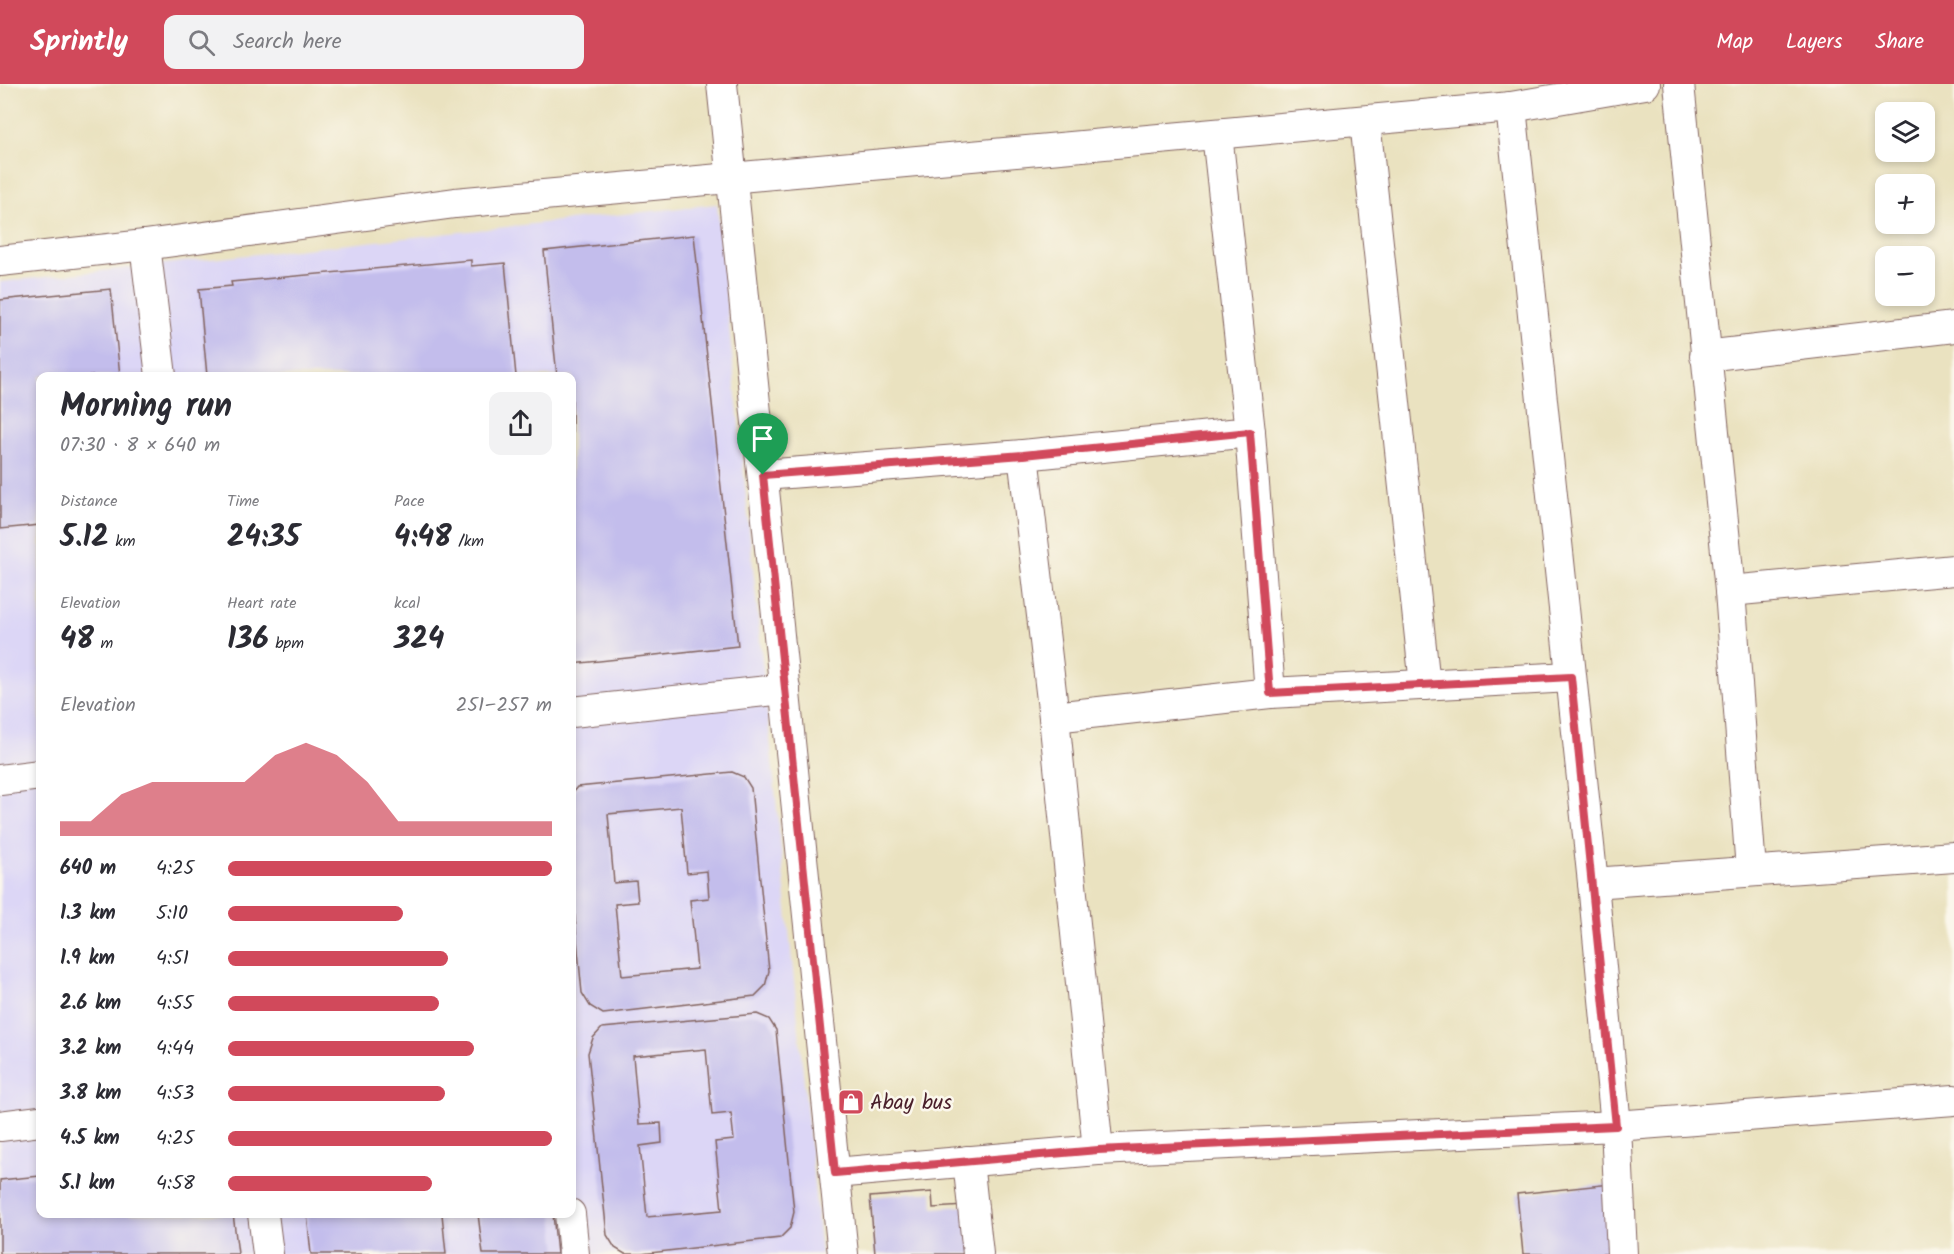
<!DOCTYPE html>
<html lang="en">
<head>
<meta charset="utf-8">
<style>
	:root { --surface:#fff; --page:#f2f2f3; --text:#2b2b33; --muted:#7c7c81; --accent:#d1495b }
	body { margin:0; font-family:Kalam,sans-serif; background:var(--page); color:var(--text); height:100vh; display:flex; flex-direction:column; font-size:22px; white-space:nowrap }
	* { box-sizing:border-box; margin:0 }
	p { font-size:20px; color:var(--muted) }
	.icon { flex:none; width:33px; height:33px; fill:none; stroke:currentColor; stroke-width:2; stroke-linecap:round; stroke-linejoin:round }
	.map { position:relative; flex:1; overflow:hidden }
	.sheet { position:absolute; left:36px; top:288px; width:540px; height:846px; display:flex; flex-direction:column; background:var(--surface); border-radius:12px; box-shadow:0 3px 9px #0003 }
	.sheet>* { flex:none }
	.buttons { position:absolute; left:1875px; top:18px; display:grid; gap:12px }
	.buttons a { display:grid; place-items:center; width:60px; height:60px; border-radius:12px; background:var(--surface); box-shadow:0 3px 9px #0003; font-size:30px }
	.pin { position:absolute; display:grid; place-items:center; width:51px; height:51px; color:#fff; margin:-62px -26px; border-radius:50% 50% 50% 0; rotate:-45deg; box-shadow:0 0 6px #0007 }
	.pin .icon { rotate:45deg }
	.round { display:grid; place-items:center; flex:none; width:63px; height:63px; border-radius:12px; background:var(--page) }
	.overview { display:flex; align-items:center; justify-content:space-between; height:102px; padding:0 24px }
	h1 { font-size:33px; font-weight:700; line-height:45px }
	.figures { display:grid; grid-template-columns:repeat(3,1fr); gap:9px; height:102px; padding:6px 24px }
	.figures div { display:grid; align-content:center }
	.figures b { font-size:30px; font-weight:700 }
	.figures small { font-size:16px; font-weight:400 }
	.figures p { font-size:16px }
	.chart { height:168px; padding:12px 24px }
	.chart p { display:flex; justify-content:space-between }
	.chart svg { width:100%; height:108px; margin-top:6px; fill:var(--accent); opacity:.7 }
	ul { padding:0 24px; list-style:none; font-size:20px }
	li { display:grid; grid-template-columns:96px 72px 1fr; align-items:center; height:45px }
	li i { height:15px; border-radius:8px; background:var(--accent) }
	header { display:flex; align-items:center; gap:36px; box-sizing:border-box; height:84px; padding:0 30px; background:var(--accent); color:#fff }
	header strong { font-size:28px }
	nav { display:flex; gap:33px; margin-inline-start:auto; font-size:21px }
	.search { width:420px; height:54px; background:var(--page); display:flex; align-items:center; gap:15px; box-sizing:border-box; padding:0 21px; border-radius:12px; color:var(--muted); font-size:22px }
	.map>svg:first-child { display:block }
</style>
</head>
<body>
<header>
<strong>Sprintly</strong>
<div class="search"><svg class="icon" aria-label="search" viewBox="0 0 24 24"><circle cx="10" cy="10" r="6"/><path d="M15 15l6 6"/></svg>Search here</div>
<nav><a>Map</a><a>Layers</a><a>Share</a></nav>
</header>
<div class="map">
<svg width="1954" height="1170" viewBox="0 0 1954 1170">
	<rect width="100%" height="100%" fill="#fbf7ec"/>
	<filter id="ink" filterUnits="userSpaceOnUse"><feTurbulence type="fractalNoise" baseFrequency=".0167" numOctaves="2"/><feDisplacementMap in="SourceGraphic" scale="12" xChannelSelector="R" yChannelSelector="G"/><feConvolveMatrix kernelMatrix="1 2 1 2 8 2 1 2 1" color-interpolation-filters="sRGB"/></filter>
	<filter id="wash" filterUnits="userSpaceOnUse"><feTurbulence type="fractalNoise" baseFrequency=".008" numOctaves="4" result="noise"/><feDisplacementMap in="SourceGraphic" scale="24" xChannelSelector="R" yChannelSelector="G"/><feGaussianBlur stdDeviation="1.35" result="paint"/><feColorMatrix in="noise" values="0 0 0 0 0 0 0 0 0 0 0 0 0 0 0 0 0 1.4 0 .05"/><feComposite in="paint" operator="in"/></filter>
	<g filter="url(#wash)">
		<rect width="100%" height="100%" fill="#eae2c0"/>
		<path fill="#dcd6f6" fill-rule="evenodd" d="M717,120L821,1170H0V198ZM40,292H572V1130H40Z"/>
		<g id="blocks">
			<g fill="#c3bdec" fill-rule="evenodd">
				<polygon points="694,151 738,562 572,580 572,441 574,441 572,421 572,292 557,292 544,167"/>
				<polygon points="471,176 471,182 505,179 516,292 207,292 199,205 232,202 231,198"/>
				<polygon points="111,205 120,292 40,292 40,441 0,445 0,216"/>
				<path d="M732,688L744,693L751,704L769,887L765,902L755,912L603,930L590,922L582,909L572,803V709L577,703ZM681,723L687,789L707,787L709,814L690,816L697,885L622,892L615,820L638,818L636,797L614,799L608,730Z"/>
				<path d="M757,930L769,935L776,946L794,1128L790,1144L780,1154L641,1170H625L615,1164L607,1151L588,969L593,954L602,944ZM706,965L712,1031L731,1029L734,1056L715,1058L722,1126L647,1133L640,1062L662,1059L661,1039L639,1040L633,972Z"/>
				<polygon points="40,1092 40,1130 233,1130 238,1170 0,1170 0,1096"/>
				<polygon points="1611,1100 1619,1170 1523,1170 1517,1110"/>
				<polygon points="932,1108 933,1124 981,1121 984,1170 875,1170 870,1113"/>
				<polygon points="307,1130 442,1130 446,1170 311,1170"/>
				<polygon points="478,1130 553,1130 557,1170 483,1170"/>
			</g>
		</g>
	</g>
	<g filter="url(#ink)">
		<use href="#blocks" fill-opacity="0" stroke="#82635f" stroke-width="1.5"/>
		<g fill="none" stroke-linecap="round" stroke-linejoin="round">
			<defs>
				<g id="minor">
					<polyline points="722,0 843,1170"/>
					<polyline points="1679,0 1730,507 1751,786"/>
					<polyline points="1511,23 1593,799 1616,1042 1622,1170"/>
					<polyline points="1365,37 1425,601"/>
					<polyline points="1217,50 1250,348 1270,609"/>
					<polyline points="145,161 161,292"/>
					<polyline points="0,177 145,161 455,119 1511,23 1645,0"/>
					<polyline points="1705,272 1954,243"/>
					<polyline points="1023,371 1054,633 1098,1066"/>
					<polyline points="763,391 1023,371 1250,348"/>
					<polyline points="1730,507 1954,486"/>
					<polyline points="572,628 785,605"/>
					<polyline points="1054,633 1270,609 1571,593"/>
					<polyline points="0,696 40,691"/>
					<polyline points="1593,799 1954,773"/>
					<polyline points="0,1042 40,1037"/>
					<polyline points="968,1077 978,1170"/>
					<polyline points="835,1089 1098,1066 1616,1042 1954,1016"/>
					<polyline points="263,1130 268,1170"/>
					<polyline points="570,1130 574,1170"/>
				</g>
			</defs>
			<use href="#minor" stroke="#82635f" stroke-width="32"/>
			<use href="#minor" stroke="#fff" stroke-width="30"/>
		</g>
	</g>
	<g fill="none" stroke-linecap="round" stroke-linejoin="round" filter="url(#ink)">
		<defs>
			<polygon id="route" points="1250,348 1270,609 1571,593 1616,1042 1098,1066 835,1089 763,391 1023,371"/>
		</defs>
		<use href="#route" stroke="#fff" stroke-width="12"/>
		<use href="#route" stroke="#d1495b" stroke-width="8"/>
	</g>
	<defs>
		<symbol id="shop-square" viewBox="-11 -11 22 22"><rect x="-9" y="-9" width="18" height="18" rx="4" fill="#d1495b" stroke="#fbf7ec"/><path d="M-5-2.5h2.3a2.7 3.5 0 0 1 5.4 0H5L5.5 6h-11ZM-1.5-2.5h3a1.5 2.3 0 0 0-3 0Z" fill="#fff"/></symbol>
	</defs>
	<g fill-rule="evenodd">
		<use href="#shop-square" x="836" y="1003" width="30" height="30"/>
	</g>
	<g text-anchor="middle" stroke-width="5" stroke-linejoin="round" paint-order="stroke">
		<g font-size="21" fill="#4a1f2b" stroke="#fbf7ec" text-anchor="start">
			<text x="870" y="1025">Abay bus</text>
		</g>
	</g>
</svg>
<div class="buttons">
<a><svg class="icon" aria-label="layers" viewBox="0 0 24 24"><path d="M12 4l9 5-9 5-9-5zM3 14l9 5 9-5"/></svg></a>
<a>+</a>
<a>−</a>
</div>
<div class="pin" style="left:763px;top:391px;background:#1e9e55"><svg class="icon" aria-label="arrive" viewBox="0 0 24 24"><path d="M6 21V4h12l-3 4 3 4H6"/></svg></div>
<section class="sheet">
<div class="overview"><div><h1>Morning run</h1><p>07:30 · 8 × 640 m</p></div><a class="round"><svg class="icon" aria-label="share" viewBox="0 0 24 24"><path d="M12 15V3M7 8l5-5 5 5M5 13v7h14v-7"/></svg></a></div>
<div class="figures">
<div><p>Distance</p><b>5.12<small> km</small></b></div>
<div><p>Time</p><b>24:35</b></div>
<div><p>Pace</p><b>4:48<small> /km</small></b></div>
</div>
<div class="figures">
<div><p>Elevation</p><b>48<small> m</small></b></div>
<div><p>Heart rate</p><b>136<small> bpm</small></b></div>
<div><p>kcal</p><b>324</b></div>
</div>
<div class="chart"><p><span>Elevation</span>251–257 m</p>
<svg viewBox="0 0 160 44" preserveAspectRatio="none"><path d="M0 44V38L10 38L20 27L30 22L40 22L50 22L60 22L70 11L80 6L90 11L100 22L110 38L120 38L130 38L140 38L150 38L160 38V44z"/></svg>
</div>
<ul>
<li><b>640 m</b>4:25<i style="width:100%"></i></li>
<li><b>1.3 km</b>5:10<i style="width:54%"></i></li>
<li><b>1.9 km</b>4:51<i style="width:68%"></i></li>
<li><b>2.6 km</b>4:55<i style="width:65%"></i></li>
<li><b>3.2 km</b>4:44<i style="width:76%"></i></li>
<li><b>3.8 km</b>4:53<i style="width:67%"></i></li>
<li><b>4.5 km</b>4:25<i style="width:100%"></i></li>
<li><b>5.1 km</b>4:58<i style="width:63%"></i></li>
</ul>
</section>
</div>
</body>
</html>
